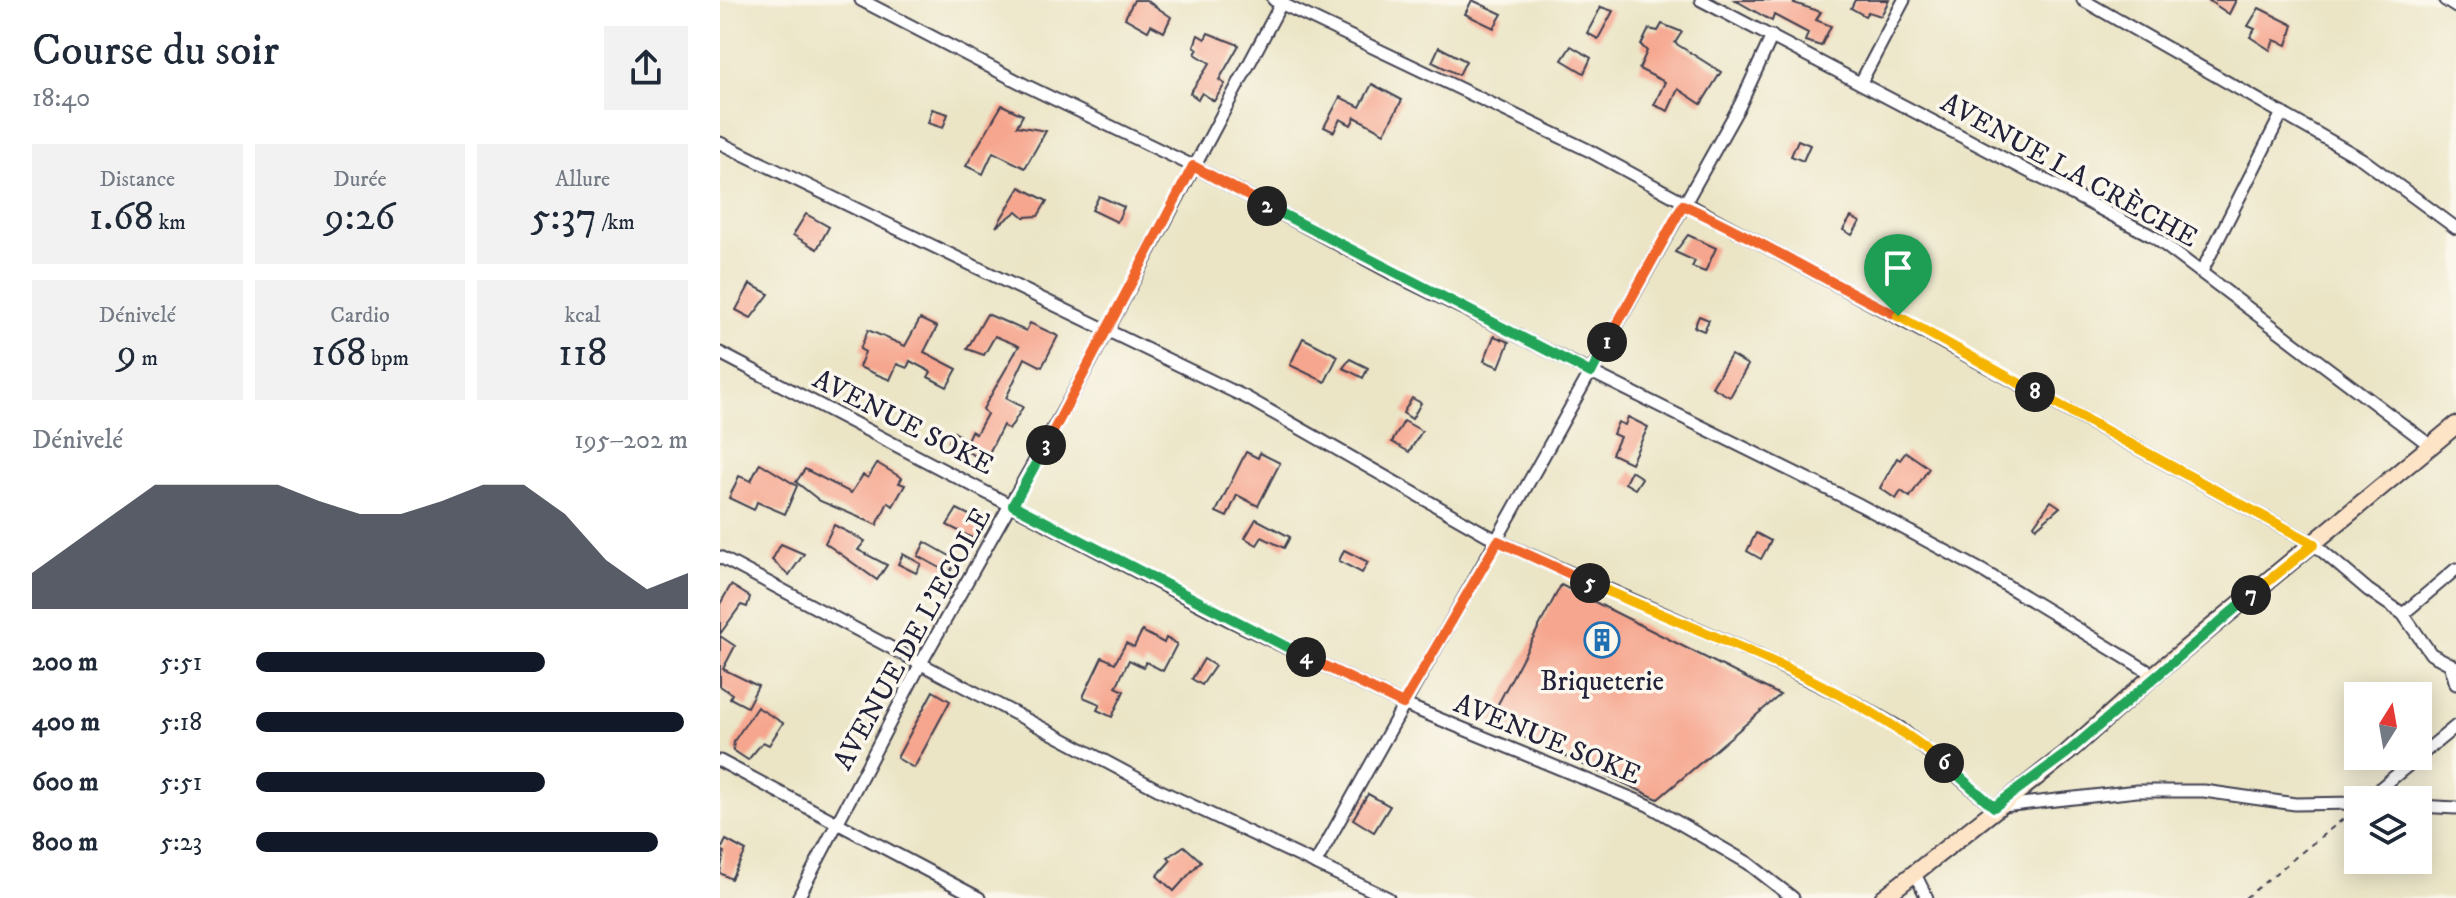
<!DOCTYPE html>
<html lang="fr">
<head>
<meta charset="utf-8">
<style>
	:root { --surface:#fff; --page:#f2f2f3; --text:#1f2937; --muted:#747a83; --accent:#111827 }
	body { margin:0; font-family:"IM FELL DW Pica",serif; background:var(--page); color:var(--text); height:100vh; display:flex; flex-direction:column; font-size:30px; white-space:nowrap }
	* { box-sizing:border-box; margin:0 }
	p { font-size:26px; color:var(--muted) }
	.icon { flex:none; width:44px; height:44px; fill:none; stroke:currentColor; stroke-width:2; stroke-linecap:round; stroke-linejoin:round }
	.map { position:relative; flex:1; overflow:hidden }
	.drawer { display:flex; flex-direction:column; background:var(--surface); width:720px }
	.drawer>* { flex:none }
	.needle { width:52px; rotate:11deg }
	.controls { position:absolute; left:1624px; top:682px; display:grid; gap:16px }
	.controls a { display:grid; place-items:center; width:88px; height:88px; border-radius:0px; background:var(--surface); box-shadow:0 4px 20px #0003; font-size:40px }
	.pin { position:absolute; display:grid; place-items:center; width:68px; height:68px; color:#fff; margin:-82px -34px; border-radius:50% 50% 50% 0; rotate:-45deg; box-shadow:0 0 8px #0007 }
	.pin .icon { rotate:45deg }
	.km { position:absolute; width:40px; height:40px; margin:-20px; border-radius:50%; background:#222; color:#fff; font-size:22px; line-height:40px; text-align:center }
	.round { display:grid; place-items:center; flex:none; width:84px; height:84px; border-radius:0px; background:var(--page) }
	.summary { display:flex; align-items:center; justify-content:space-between; height:136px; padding:0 32px }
	h1 { font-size:44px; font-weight:600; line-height:60px }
	.stats { display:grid; grid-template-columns:repeat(3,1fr); gap:12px; height:136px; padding:8px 32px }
	.stats div { display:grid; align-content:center; border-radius:0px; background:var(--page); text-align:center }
	.stats b { font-size:40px; font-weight:600 }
	.stats small { font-size:22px; font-weight:400 }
	.stats p { font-size:22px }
	.chart { height:224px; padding:16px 32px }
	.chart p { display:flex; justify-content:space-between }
	.chart svg { width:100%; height:144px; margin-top:8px; fill:var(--accent); opacity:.7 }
	ul { padding:0 32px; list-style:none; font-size:26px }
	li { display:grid; grid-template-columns:128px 96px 1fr; align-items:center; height:60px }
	li i { height:20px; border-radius:10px; background:var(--accent) }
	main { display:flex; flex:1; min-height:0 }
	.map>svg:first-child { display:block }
</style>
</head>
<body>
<main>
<section class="drawer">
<div class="summary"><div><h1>Course du soir</h1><p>18:40</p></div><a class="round"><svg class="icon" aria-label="share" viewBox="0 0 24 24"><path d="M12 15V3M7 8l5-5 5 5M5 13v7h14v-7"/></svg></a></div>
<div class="stats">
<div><p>Distance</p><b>1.68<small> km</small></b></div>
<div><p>Durée</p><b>9:26</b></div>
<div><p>Allure</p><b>5:37<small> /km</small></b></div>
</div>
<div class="stats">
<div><p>Dénivelé</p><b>9<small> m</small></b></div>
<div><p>Cardio</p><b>168<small> bpm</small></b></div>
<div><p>kcal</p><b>118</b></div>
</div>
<div class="chart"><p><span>Dénivelé</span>195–202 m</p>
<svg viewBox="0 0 160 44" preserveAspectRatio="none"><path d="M0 44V33L10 24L20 15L30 6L40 6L50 6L60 6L70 11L80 15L90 15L100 11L110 6L120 6L130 15L140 29L150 38L160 33V44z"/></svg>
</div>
<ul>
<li><b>200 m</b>5:51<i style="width:67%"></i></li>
<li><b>400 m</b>5:18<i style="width:99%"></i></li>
<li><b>600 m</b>5:51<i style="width:67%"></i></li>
<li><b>800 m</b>5:23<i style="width:93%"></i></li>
</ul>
</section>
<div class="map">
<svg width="1736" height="898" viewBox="0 0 1736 898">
	<rect width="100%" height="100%" fill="#fbf7ec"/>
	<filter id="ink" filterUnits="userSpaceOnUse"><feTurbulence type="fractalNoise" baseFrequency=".0125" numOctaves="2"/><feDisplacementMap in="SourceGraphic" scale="16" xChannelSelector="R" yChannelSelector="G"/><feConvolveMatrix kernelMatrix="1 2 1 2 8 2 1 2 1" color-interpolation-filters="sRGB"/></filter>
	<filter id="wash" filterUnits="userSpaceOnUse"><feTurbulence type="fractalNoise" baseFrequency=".006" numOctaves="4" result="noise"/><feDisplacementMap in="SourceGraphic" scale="32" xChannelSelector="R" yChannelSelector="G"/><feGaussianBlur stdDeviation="1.8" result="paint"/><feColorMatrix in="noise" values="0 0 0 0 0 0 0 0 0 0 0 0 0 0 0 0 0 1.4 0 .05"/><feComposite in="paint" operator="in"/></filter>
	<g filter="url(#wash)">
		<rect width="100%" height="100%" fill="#ebe5c6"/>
		<g id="blocks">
			<g fill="#f6a68e">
				<polygon points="414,0 426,0 451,17 444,32 431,25 428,31 405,18"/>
				<polygon points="752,0 782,14 774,28 745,14"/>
				<polygon points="1015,0 1076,0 1074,3 1101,12 1096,20 1111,26 1101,46 1085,41 1088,33 1054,15 1052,21"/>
				<polygon points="1135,0 1169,0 1161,16 1148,12 1145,16 1131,8"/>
				<polygon points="1488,0 1516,0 1509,14"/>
				<polygon points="881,7 893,11 878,39 867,33"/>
				<polygon points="1539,8 1573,25 1567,45 1554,40 1550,50 1530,37 1535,29 1528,26"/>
				<polygon points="942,24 962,32 955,43 1001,72 981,104 958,89 948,111 934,105 945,82 919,69 927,51 921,45 929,29 938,31"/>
				<polygon points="488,33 519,45 499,80 505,84 494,101 482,93 478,99 470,93 490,63 475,54 478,49 474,46 478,35 485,39"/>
				<polygon points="851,46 871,58 864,73 842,60"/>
				<polygon points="719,47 746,61 739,75 712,62"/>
				<polygon points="652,84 682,100 664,133 635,117 631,125 620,119 614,132 604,127 620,97 640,107"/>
				<polygon points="282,105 303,115 297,126 326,131 305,168 273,152 263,174 246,166"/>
				<polygon points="212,109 228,114 223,128 208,123"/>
				<polygon points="1078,140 1090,145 1083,161 1071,156"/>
				<polygon points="300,187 327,201 318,216 304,217 297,211 276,227"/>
				<polygon points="379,196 404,207 397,222 372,210"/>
				<polygon points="86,214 109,227 97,249 73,235"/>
				<polygon points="1131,217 1140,222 1132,235 1123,230"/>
				<polygon points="968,235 996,248 985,272 972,267 975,261 955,252"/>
				<polygon points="30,284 49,294 31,318 16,310"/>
				<polygon points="267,314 306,331 310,323 338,336 322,367 305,358 286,398 303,407 289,430 283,425 265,461 229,442 234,432 247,440 251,431 256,434 267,414 263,409 299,346 275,336 264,355 247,349"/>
				<polygon points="979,316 989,320 984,331 974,327"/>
				<polygon points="200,319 217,327 204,352 237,369 227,387 208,377 211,372 190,361 187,368 177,364 170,380 139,367 145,352 140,349 148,330 185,346"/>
				<polygon points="774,336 789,342 779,367 764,361"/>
				<polygon points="583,338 618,356 605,382 570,365"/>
				<polygon points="1011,355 1028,365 1010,397 992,387"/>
				<polygon points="630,359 648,368 643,378 623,368"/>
				<polygon points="692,398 701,403 692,419 683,413"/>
				<polygon points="908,417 928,427 911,463 892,454 900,437 893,434 898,422 905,425"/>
				<polygon points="684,421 702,431 689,452 672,442"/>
				<polygon points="526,452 538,458 540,453 560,463 538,506 517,495 507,517 496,512"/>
				<polygon points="1186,452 1209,468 1190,497 1181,491 1176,499 1160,488 1177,458 1180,460"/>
				<polygon points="40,463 77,486 65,514 37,502 34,510 9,498 19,476 31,481"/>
				<polygon points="157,463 182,478 179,483 185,485 173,506 168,502 157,525 100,501 76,482 85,469 131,493 143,475 148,478"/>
				<polygon points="911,471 922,478 915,489 905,483"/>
				<polygon points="1331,501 1340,507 1316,528 1314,525"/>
				<polygon points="237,509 267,524 258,541 227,525"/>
				<polygon points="536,519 570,537 564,548 542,537 537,545 525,538"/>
				<polygon points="114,525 145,541 138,550 167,565 157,580 105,543"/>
				<polygon points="1036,533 1051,541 1041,559 1027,551"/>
				<polygon points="205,542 237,560 229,573 198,556"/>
				<polygon points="61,544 84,554 69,575 52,560"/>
				<polygon points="624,550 648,562 642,573 619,561"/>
				<polygon points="183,554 201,564 196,573 178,564"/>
				<polygon points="11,585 30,597 27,607 21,605 0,634 0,604"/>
				<polygon points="841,585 1060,695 938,799 769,721"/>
				<polygon points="422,631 444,643 446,638 457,644 443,671 426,662 423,667 409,660 396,687 404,691 392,717 377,710 380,704 363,697 382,657 395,663 406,643 414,647"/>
				<polygon points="0,636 15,646 3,669 38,686 27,707 10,698 12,694 0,686"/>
				<polygon points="484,659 495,666 482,685 472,679"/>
				<polygon points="213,691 230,701 194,768 177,758"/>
				<polygon points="37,707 63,723 49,745 43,742 28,760 13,750 14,741"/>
				<polygon points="648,794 670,806 654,832 633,819"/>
				<polygon points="6,840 26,851 11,879 0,873 4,852 1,850"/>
				<polygon points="464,846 481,861 454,891 437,876 451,860 448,857"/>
			</g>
		</g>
	</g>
	<g filter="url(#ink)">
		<use href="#blocks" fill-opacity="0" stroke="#403f50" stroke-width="2"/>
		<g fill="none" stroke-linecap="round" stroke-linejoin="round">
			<defs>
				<g id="street">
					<polyline points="141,0 305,85 473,166 673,274 1140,505 1261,570 1434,675"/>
					<polyline points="554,0 868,150 1594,544 1648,590 1683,614 1711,654 1736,667"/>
					<polyline points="981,0 1434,237 1711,446"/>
					<polyline points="1363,0 1642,159 1736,228"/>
					<polyline points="1725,0 1736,7"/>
					<polyline points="1141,82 1184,0"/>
					<polyline points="0,143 527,398 778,541 1031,652 1136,703 1180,728 1274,807 1417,791 1484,791 1575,804 1638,803"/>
					<polyline points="1482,271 1562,113"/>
					<polyline points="0,353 509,620 683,704 928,805 1028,863 1073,898"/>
					<polyline points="0,557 439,790 668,898"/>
					<polyline points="1683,614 1736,569"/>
					<polyline points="1730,664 1736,684"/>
					<polyline points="0,761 259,898"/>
					<polyline points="1646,800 1736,726"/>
					<polyline points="1698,806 1736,808"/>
					<polyline points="595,864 1020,105 1052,36"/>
					<polyline points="1194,872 1207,898"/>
					<polyline points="78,898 201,663 371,361 563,0"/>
				</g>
				<polyline id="secondary" points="1163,898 1347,753 1434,675 1736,425"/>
			</defs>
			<use href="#street" stroke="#403f50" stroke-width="15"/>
			<use href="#secondary" stroke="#403f50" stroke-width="20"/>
			<polyline stroke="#403f50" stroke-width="2" stroke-dasharray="6 6" stroke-linecap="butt" points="1525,898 1628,815"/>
			<use href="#street" stroke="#fff" stroke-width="11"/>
			<use href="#secondary" stroke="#fee4c6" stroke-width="16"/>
		</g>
	</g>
	<g fill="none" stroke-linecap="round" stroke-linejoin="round" filter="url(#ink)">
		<defs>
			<path id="split-1" d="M887,342L963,205C1037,238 1105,281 1178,316"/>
			<polyline id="split-2" points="547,206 871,373 887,342"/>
			<polyline id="split-3" points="326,445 473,166 547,206"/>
			<polyline id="split-4" points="326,445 293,505 586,657"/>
			<polyline id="split-5" points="586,657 683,704 778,541 870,583"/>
			<path id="split-6" d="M870,583C990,638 1121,679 1224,763"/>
			<polyline id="split-7" points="1224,763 1274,807 1347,753 1531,595"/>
			<polyline id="split-8" points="1315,392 1594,544 1531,595"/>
			<polyline id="split-9" points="1178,316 1315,392"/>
		</defs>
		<use href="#split-1" stroke="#fff" stroke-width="16"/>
		<use href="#split-2" stroke="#fff" stroke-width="16"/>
		<use href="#split-3" stroke="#fff" stroke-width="16"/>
		<use href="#split-4" stroke="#fff" stroke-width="16"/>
		<use href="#split-5" stroke="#fff" stroke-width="16"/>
		<use href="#split-6" stroke="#fff" stroke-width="16"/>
		<use href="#split-7" stroke="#fff" stroke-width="16"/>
		<use href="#split-8" stroke="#fff" stroke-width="16"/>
		<use href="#split-9" stroke="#fff" stroke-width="16"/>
		<use href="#split-1" stroke="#f0652b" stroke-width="10"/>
		<use href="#split-2" stroke="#22a559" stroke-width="10"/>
		<use href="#split-3" stroke="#f0652b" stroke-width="10"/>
		<use href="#split-4" stroke="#22a559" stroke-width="10"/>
		<use href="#split-5" stroke="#f0652b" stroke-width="10"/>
		<use href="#split-6" stroke="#f5b400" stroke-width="10"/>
		<use href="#split-7" stroke="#22a559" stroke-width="10"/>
		<use href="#split-8" stroke="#f5b400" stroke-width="10"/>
		<use href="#split-9" stroke="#f5b400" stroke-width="10"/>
	</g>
	<defs>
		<symbol id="building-ring" viewBox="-11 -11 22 22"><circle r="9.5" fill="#fbf7ec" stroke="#1f6fb2" stroke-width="1.5"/><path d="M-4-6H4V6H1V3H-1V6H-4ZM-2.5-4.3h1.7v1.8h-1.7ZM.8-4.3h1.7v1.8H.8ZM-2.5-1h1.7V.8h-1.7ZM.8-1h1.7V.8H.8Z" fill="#1f6fb2"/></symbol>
	</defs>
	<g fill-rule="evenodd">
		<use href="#building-ring" x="862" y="620" width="40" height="40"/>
	</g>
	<g text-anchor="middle" stroke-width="7" stroke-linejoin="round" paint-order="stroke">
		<g font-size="28" fill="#22223b" stroke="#fbf7ec">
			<text transform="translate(1350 169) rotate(29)" y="10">AVENUE LA CRÈCHE</text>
			<text transform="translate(184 421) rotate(27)" y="10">AVENUE SOKE</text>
			<text transform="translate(191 638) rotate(-61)" y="10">AVENUE DE L'ECOLE</text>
			<text transform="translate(828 738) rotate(22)" y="10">AVENUE SOKE</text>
		</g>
		<g font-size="28" fill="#22223b" stroke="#fbf7ec">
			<text x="882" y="690">Briqueterie</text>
		</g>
	</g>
</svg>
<div class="controls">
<a><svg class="needle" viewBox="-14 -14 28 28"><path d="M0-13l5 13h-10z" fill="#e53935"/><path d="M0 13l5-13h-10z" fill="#747a83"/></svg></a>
<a><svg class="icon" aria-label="layers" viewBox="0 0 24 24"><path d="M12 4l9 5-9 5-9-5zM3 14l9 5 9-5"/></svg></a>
</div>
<div class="pin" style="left:1178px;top:316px;background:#1e9e55"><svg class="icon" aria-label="arrive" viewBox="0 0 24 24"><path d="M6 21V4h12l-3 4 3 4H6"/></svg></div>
<b class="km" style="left:887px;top:342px">1</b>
<b class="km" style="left:547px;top:206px">2</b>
<b class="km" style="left:326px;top:445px">3</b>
<b class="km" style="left:586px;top:657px">4</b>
<b class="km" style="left:870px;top:583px">5</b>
<b class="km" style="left:1224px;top:763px">6</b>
<b class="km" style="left:1531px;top:595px">7</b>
<b class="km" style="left:1315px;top:392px">8</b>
</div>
</main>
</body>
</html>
